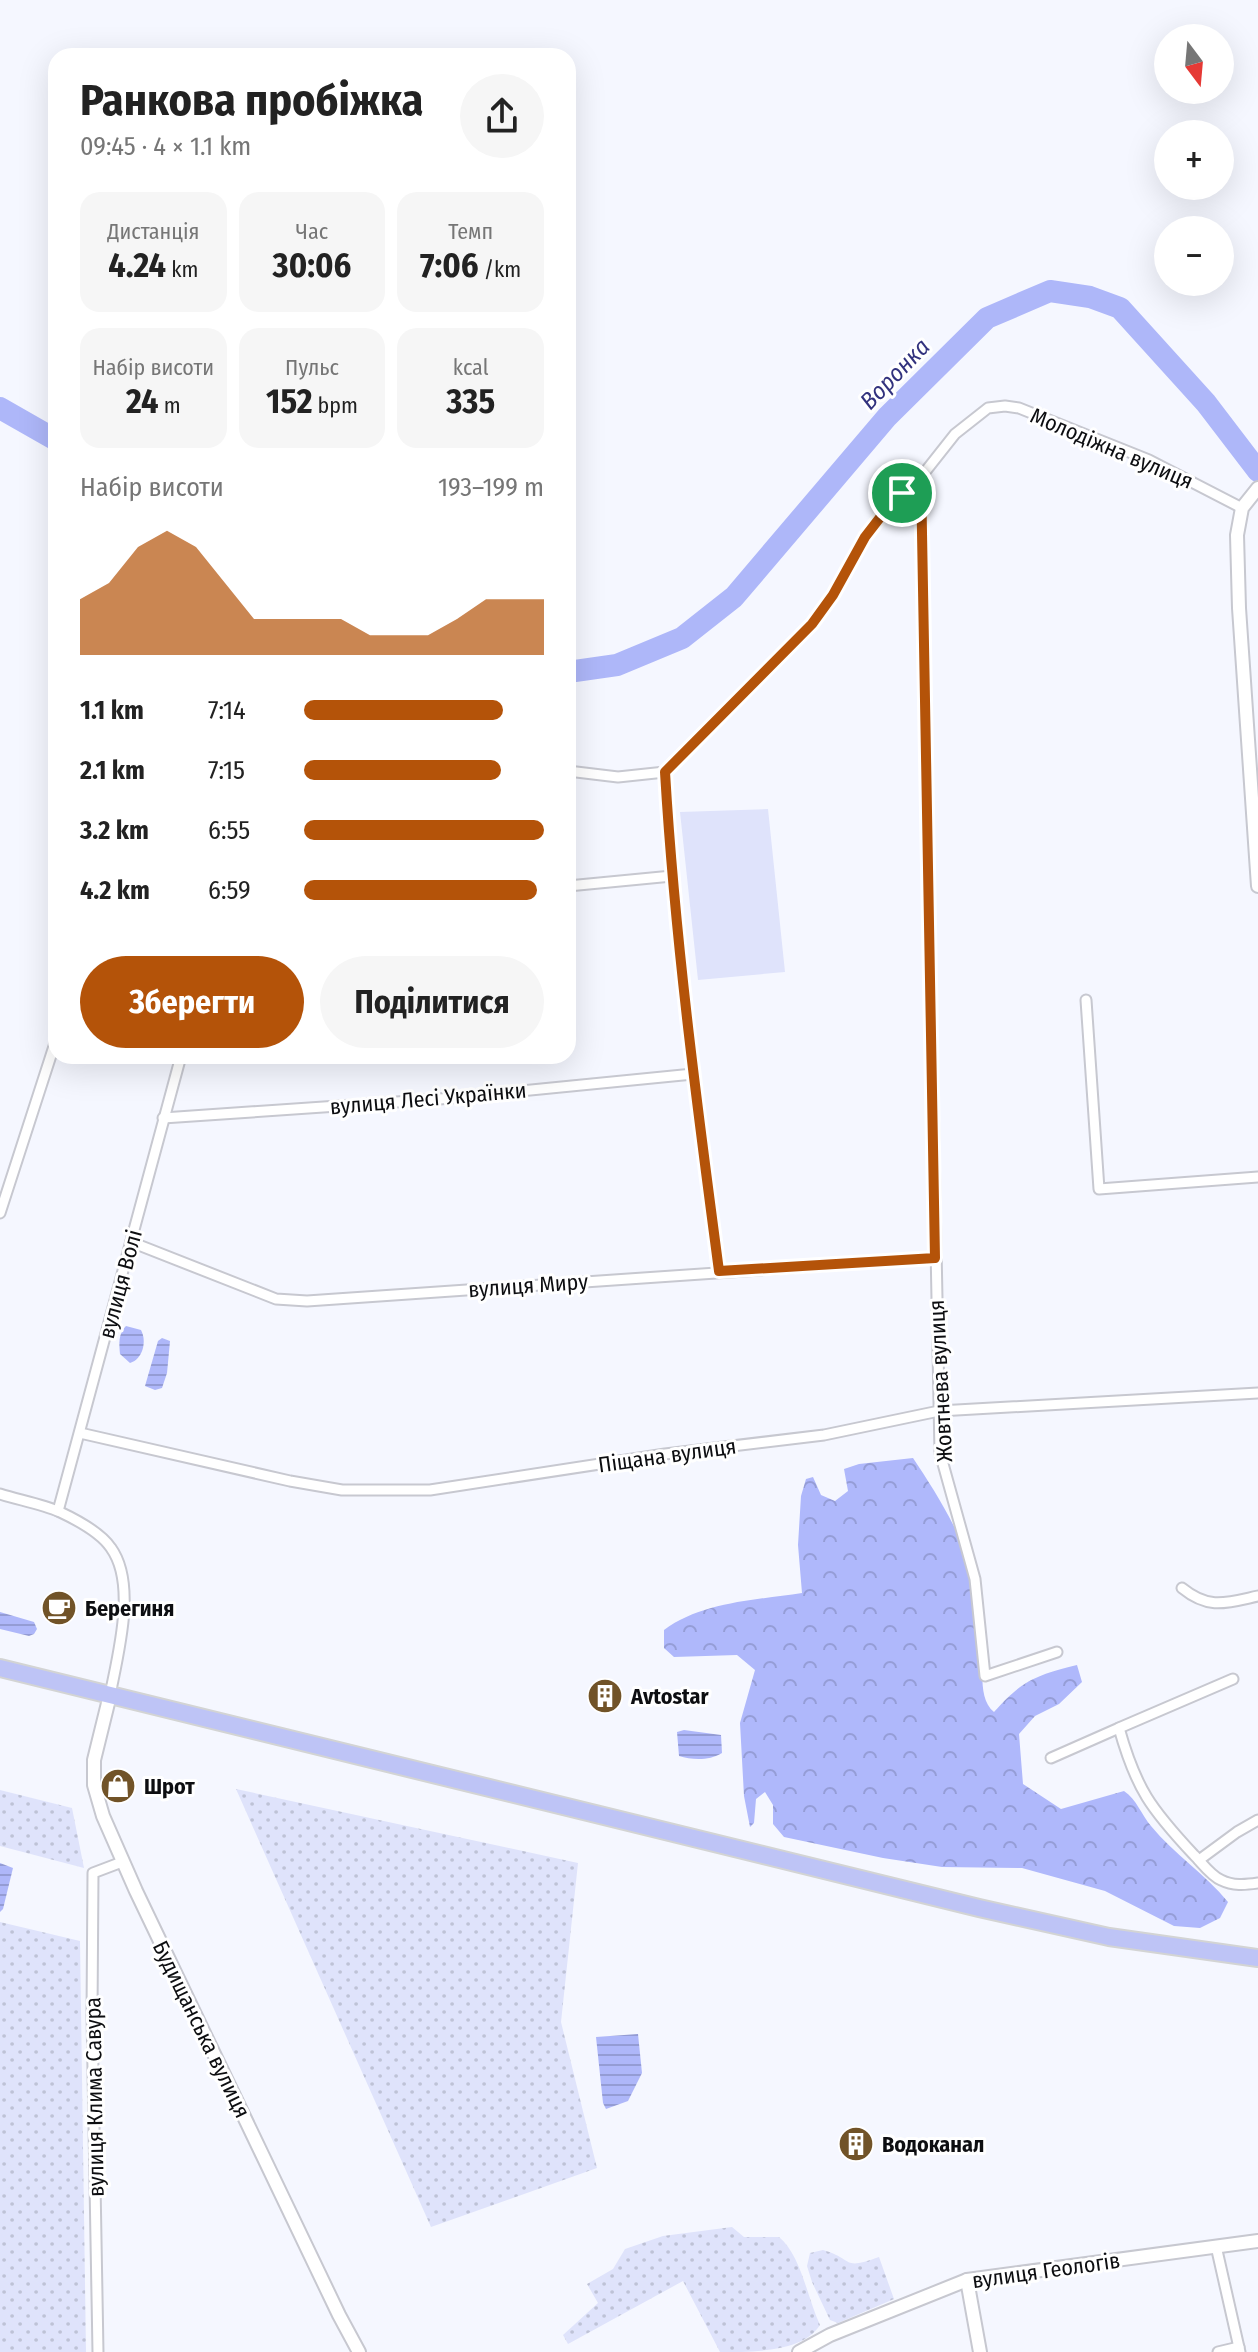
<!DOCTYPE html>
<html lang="uk">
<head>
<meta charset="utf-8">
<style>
	:root { --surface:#fff; --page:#f6f6f6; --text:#222; --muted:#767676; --accent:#b45309 }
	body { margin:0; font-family:"Fira Sans Condensed",sans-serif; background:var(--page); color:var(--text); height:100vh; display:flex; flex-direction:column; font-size:30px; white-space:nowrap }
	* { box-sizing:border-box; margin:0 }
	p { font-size:26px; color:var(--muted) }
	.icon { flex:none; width:44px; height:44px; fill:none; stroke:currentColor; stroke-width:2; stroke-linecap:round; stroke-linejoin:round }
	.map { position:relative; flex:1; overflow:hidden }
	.details { position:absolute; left:48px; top:48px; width:528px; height:1016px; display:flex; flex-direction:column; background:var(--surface); border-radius:24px; box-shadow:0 8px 32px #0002 }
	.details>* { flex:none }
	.needle { width:52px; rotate:164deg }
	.controls { position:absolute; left:1154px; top:24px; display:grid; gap:16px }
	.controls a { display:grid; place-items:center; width:80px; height:80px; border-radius:50%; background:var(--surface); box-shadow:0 8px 32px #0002; font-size:40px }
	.pin { position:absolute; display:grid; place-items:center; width:68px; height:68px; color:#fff; margin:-34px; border:4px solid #fff; border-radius:50%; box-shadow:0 2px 8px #0007 }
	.round { display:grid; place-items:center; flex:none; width:84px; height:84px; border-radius:42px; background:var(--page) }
	.headline { display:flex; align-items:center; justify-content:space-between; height:136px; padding:0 32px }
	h1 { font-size:44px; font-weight:700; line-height:60px }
	.figures { display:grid; grid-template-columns:repeat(3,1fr); gap:12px; height:136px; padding:8px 32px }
	.figures div { display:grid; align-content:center; border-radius:20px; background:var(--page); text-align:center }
	.figures b { font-size:34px; font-weight:700 }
	.figures small { font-size:22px; font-weight:400 }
	.figures p { font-size:22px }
	.chart { height:224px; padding:16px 32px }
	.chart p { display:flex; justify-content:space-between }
	.chart svg { width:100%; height:144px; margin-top:8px; fill:var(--accent); opacity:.7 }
	.action { display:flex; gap:16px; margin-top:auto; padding:16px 32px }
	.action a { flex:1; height:92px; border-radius:48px; background:var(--accent); color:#fff; font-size:32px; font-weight:700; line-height:92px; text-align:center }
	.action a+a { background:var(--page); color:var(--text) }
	ul { padding:0 32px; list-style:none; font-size:26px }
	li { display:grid; grid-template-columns:128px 96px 1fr; align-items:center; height:60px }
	li i { height:20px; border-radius:10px; background:var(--accent) }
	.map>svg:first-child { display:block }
</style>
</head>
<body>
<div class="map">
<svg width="1258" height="2352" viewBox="0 0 1258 2352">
	<defs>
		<pattern id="forest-crowns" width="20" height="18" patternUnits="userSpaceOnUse" patternTransform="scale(2)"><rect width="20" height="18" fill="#afb8fb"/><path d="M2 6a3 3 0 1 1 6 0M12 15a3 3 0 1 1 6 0" fill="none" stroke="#959dd6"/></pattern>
		<pattern id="park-dots" width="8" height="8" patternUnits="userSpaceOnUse" patternTransform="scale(2)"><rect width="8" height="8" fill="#dfe3fb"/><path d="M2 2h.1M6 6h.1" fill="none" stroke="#bec2d6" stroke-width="1.8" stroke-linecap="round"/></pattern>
		<pattern id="water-rules" width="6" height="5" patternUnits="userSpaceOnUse" patternTransform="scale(2)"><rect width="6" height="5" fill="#aeb7f9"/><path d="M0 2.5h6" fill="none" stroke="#949cd4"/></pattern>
	</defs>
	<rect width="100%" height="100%" fill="#f5f7ff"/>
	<path fill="url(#forest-crowns)" d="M913,1458C935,1491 959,1529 971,1568C978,1591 978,1618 982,1641C985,1662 976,1698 994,1712C1022,1680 1037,1675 1077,1665L1082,1682L1059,1704L1035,1716L1019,1734L1023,1784L1061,1809L1124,1791C1137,1800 1141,1814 1151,1826C1174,1854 1205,1874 1228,1902L1220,1918L1200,1928L1174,1926L1105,1891L1022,1868L942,1867L883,1858L784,1837L773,1824V1805L765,1792L756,1799L754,1823L750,1827L744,1796L740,1723L755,1670L737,1655L674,1657L664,1648V1630C702,1602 756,1600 802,1593L798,1545L801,1496L806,1479L813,1477L821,1495L835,1501L848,1491L844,1469L859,1464Z"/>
	<g fill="url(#park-dots)">
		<polygon points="236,1789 578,1863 561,2022 597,2168 431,2227"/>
		<polygon points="0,1790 72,1808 84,1868 0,1846"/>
		<polygon points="0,1922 80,1941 86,2352 0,2352"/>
		<path d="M732,2227L744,2237H779C801,2255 807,2297 820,2325C803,2352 754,2352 720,2352L683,2281L568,2344L563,2335L598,2303L587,2284L613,2269L625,2249L663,2236Z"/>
		<path d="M823,2250C855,2259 841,2271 879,2257L894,2299L838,2323L830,2320L812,2282L807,2266L810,2253Z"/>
	</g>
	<polygon fill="#dfe3fb" points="768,809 785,972 698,980 680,812"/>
	<g fill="url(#water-rules)">
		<path d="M126,1326L141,1330C147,1341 143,1359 130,1363L120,1354C119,1344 118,1334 126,1326Z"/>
		<polygon points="162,1338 170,1341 167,1373 162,1388 155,1390 145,1386 158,1341"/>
		<polygon points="0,1612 34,1622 37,1629 34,1634 29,1636 0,1629"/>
		<path d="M684,1730L721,1735L722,1753C709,1761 692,1760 679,1756L677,1732Z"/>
		<polygon points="0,1863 13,1868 3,1909 0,1912"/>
		<polygon points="638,2034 642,2073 628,2101 606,2109 603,2103 596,2037"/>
	</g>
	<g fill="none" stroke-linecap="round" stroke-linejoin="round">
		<g stroke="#aeb7f9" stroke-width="22">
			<polyline points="0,408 56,440"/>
			<polyline points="568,672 617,665 682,638 734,597 887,417 987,318 1050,291 1090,297 1120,308 1206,403 1258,471"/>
		</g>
		<defs>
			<g id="minor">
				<polyline points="921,477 940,1453 975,1579 985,1676 1057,1652"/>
				<polyline points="568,771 618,777 665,772 812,624 833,595 865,537 889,506 921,477 955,434 988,408 1005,406 1019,408 1149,460 1242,508"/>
				<path d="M665,772C675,940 697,1105 719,1271"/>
				<polyline points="568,886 672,876"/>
				<polyline points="1086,1000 1099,1189 1258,1177"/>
				<polyline points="163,1118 440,1099 693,1074"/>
				<polyline points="0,1213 56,1040"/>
				<polyline points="131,1242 276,1299 307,1301 935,1258"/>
				<polyline points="80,1433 290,1481 342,1490 430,1490 665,1454 824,1435 939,1411 1258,1393"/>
				<path d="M0,1494C19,1500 42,1504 60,1512C77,1520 101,1533 111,1548C137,1584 118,1654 110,1695"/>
				<polyline points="58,1511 181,1056"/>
				<path d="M1182,1588C1209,1610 1226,1603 1258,1596"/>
				<path d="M1233,1679L1119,1728C1136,1789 1151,1809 1194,1855C1202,1863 1211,1876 1221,1880C1233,1886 1245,1885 1258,1883"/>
				<polyline points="1051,1758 1119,1728"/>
				<polyline points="1199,1860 1237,1832 1258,1820"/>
				<polyline points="1216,2246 1240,2352"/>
				<polyline points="98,2352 92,2014 93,1873 122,1862"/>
				<polyline points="1218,2352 1239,2347"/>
			</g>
			<g id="tertiary">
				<polyline points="1258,488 1242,508 1237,535 1239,608 1258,886"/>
				<polyline points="110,1695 94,1760 94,1785 103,1816 136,1891 339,2315 359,2352"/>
				<polyline points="967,2280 980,2352"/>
				<polyline points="799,2352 830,2335 967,2280 1258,2241"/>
			</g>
			<polyline id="trunk" points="0,1668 979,1908 1109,1937 1258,1958"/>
		</defs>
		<use href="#minor" stroke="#c7c8d0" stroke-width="13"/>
		<use href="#tertiary" stroke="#c7c8d0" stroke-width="16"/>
		<use href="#trunk" stroke="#d3d4d4" stroke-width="20"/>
		<use href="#minor" stroke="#fff" stroke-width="9"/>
		<use href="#tertiary" stroke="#fff" stroke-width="12"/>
		<use href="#trunk" stroke="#bec4f6" stroke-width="16"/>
	</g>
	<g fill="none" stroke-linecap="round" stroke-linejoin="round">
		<defs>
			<path id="route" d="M921,477L935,1258L719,1271C697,1105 675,940 665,772L812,624L833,595L865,537L889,506Z"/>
		</defs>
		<use href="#route" stroke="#fff" stroke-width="16"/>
		<use href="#route" stroke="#b45309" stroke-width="10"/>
	</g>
	<defs>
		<symbol id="cafe-disc" viewBox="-11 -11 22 22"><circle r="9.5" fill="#715328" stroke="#fff"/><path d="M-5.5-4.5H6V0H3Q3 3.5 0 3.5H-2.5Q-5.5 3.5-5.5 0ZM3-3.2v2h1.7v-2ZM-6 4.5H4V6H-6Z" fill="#fff"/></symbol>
		<symbol id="building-disc" viewBox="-11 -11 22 22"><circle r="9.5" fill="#715328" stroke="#fff"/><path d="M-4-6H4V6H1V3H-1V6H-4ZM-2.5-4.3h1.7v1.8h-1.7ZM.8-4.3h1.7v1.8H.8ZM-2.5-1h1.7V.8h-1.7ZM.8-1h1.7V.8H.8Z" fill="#fff"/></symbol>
		<symbol id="shop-disc" viewBox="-11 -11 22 22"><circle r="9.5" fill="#715328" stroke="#fff"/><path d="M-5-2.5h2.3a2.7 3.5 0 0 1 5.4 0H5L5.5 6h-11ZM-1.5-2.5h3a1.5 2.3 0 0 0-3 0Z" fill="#fff"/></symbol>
	</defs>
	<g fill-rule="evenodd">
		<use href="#cafe-disc" x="39" y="1588" width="40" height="40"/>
		<use href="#building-disc" x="585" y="1676" width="40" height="40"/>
		<use href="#shop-disc" x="98" y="1766" width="40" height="40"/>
		<use href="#building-disc" x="836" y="2124" width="40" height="40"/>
	</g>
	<g text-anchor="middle" stroke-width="6" stroke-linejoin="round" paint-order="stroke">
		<g font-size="22" fill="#0d0e11" stroke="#fff">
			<text transform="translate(1112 448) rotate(23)" y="8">Молодіжна вулиця</text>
			<text transform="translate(428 1098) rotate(-5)" y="8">вулиця Лесі Українки</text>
			<text transform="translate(120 1284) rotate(-75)" y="8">вулиця Волі</text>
			<text transform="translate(528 1285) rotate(-4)" y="8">вулиця Миру</text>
			<text transform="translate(940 1381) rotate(-93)" y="8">Жовтнева вулиця</text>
			<text transform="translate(667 1455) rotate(-8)" y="8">Піщана вулиця</text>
			<text transform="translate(202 2029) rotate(64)" y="8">Будищанська вулиця</text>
			<text transform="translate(94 2097) rotate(-91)" y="8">вулиця Клима Савура</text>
			<text transform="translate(1046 2270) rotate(-8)" y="8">вулиця Геологів</text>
		</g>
		<g font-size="22" font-weight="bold" fill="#0d0e11" stroke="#fff" text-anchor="start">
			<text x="85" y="1616">Берегиня</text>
			<text x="631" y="1704">Avtostar</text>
			<text x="144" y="1794">Шрот</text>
			<text x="882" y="2152">Водоканал</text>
		</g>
		<g font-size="24" font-style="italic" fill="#32327e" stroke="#fff">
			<text transform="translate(895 374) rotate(-46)" y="8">Воронка</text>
		</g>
	</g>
</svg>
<div class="controls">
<a><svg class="needle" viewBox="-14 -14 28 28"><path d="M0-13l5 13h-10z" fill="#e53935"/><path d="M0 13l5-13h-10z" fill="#767676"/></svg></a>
<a>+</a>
<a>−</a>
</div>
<div class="pin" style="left:902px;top:493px;background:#1e9e55"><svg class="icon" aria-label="arrive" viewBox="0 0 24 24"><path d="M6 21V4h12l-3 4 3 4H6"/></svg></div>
<section class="details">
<div class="headline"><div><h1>Ранкова пробіжка</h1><p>09:45 · 4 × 1.1 km</p></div><a class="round"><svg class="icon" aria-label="share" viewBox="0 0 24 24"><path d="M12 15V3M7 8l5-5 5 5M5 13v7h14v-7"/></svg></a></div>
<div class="figures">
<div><p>Дистанція</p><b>4.24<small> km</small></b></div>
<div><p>Час</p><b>30:06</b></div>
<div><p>Темп</p><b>7:06<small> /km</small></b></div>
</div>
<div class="figures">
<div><p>Набір висоти</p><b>24<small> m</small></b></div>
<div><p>Пульс</p><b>152<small> bpm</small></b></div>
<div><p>kcal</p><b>335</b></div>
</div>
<div class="chart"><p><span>Набір висоти</span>193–199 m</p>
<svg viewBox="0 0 160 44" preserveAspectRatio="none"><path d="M0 44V27L10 22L20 11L30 6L40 11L50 22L60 33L70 33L80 33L90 33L100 38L110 38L120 38L130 33L140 27L150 27L160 27V44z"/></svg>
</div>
<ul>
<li><b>1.1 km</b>7:14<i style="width:83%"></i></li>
<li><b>2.1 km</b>7:15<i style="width:82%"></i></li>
<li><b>3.2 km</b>6:55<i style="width:100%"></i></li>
<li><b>4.2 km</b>6:59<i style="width:97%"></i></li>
</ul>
<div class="action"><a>Зберегти</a><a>Поділитися</a></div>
</section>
</div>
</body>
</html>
